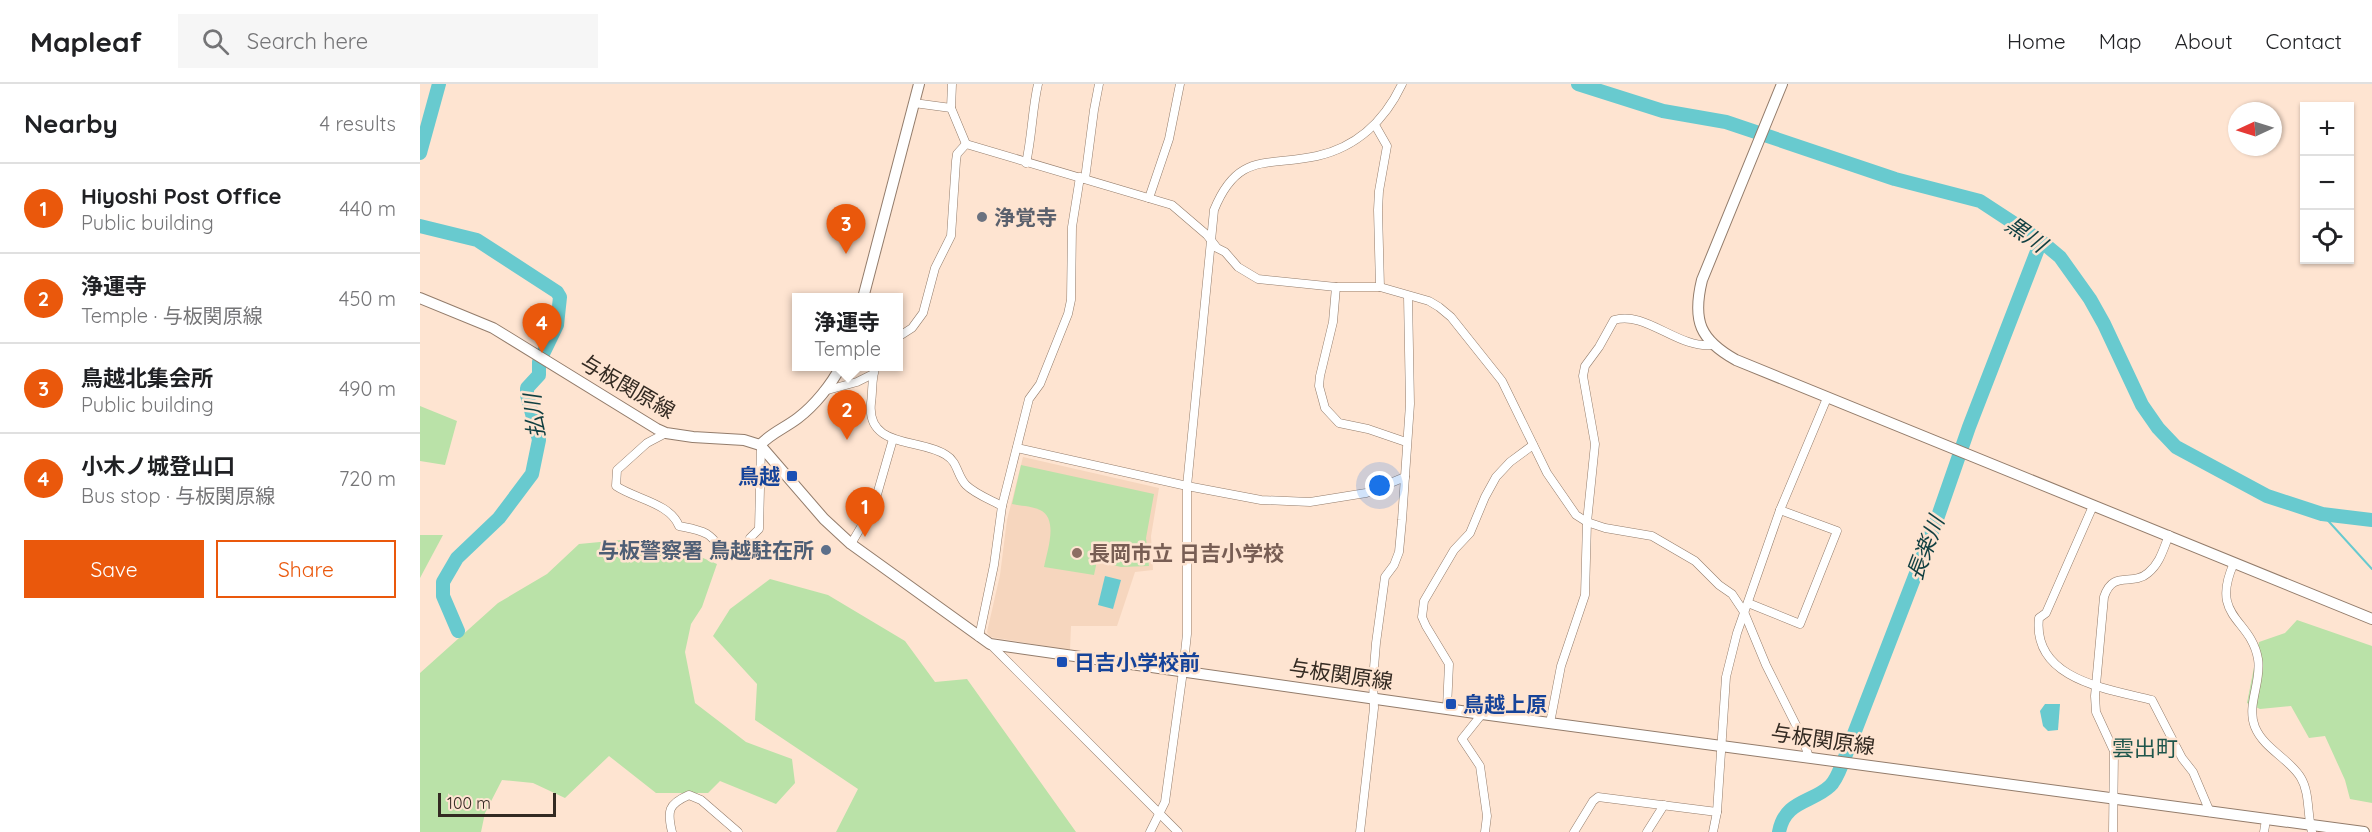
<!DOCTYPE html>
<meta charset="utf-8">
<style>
body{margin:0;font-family:Quicksand,"Noto Sans JP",sans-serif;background:#f6f6f6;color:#202124}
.controls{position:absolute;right:18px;top:18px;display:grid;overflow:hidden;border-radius:0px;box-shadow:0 2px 4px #0004}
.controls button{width:54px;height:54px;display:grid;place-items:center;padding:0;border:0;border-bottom:2px solid #e0e0e0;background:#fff;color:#202124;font:30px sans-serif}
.compass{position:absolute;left:1808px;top:18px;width:54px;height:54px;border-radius:50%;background:#fff;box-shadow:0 2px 4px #0004;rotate:266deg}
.scale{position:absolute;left:18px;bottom:15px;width:118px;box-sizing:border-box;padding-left:6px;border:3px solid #332a22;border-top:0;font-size:16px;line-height:21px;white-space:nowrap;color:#332a22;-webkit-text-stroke:4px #fee4d1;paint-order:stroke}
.you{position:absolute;left:960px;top:402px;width:21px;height:21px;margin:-15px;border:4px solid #fff;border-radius:50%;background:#1a73e8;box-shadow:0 0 0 9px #1a73e833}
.badge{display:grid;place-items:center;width:39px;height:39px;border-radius:50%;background:#ea580c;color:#fff;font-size:20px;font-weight:700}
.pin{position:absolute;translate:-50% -50px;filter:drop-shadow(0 2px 3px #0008)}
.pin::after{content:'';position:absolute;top:32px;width:21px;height:18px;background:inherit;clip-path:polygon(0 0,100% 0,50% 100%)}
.popup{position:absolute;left:372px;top:209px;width:111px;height:78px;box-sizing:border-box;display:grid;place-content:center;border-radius:0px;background:#fff;filter:drop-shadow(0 2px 4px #0005);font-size:20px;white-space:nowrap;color:#757577}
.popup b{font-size:22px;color:#202124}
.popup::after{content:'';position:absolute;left:50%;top:100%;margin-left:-12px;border:12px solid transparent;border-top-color:#fff}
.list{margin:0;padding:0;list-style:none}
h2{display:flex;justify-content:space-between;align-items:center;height:78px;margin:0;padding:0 24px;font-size:26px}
h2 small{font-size:20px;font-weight:400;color:#757577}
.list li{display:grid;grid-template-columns:39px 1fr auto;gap:18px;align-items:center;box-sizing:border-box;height:90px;padding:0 24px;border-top:2px solid #e0e0e0}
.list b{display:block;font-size:22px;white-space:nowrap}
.list p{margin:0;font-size:20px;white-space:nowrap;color:#757577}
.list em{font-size:20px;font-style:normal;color:#757577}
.actions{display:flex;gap:12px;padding:18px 24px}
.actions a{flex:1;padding:14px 0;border:2px solid #ea580c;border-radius:0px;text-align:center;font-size:21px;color:#ea580c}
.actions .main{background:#ea580c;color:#fff}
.icon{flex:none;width:33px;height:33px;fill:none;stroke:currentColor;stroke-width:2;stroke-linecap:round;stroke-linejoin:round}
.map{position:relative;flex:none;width:1952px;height:748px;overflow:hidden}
header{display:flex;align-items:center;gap:36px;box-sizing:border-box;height:84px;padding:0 30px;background:#fff;border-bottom:2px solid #e0e0e0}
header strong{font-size:28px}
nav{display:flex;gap:33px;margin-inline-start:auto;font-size:21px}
.search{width:420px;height:54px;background:#f6f6f6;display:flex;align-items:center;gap:15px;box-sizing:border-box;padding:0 21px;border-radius:0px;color:#757577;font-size:22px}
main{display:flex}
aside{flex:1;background:#fff}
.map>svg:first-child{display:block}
.built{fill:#f6d6be}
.green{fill:#bae2a8}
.water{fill:#68cacf}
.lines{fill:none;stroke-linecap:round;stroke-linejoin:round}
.stream{stroke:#68cacf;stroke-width:2}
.river{stroke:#68cacf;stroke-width:14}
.street-casing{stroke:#937c6b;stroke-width:9}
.secondary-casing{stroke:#937c6b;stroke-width:12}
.street{stroke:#fff;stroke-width:8}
.secondary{stroke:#fff;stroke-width:10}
.worship-dot{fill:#6b7280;stroke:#fee4d1;stroke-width:2}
.transit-dot{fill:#1a4fb4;stroke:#fee4d1;stroke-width:2}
.service-dot{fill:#5c6f8a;stroke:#fee4d1;stroke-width:2}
.education-dot{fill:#8d6e63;stroke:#fee4d1;stroke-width:2}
.labels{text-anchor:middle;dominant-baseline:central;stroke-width:5;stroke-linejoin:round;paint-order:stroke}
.worship-label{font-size:21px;font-weight:bold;fill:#5b616d;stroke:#fee4d1;text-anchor:start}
.street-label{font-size:21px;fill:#332a22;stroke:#fee4d1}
.transit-label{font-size:21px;font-weight:bold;fill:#164399;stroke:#fee4d1;text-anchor:start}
.service-label{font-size:21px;font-weight:bold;fill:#4e5e75;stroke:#fee4d1;text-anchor:end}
.education-label{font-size:21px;font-weight:bold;fill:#785e54;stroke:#fee4d1;text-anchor:start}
.water-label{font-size:22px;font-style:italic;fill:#103f41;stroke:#fee4d1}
.neighbourhood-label{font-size:22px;fill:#1f564c;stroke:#fee4d1}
</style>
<header>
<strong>Mapleaf</strong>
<div class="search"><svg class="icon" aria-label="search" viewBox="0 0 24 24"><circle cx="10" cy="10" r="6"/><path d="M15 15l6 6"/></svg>Search here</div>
<nav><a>Home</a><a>Map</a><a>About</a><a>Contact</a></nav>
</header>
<main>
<aside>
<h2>Nearby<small>4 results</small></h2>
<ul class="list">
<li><span class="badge">1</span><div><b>Hiyoshi Post Office</b><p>Public building</p></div><em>440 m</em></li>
<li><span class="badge">2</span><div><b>浄運寺</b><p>Temple · 与板関原線</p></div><em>450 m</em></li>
<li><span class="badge">3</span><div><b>鳥越北集会所</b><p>Public building</p></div><em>490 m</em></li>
<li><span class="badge">4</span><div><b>小木ノ城登山口</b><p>Bus stop · 与板関原線</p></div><em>720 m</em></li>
</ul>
<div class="actions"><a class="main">Save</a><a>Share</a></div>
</aside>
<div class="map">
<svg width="1952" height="748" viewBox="0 0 1952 748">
<rect width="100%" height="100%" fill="#fee4d1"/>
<path class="built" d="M603,373L739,404L731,452L733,486L715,488L697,542H651L650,566L570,553L567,548L580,491L587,436Z"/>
<g class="green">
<path d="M0,322L37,337L25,381L0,377Z"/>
<path d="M601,381L734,410L726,454L729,482L701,483L677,477L674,491L624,483C627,467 639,435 620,426C612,422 600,422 592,420Z"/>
<path d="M0,451H23L0,494Z"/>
<path d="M201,456L248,459L297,480L282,523L271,540L265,568L275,619L326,658L372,675L375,699L356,720L300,697L288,709H236L189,672L145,714L113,699L82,696L65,729L61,748H0V589L78,519L127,490L159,460Z"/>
<path d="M350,495L408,511L485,557L515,598L547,595L656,748H416L438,705L335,636L337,600L293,552L310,525Z"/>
<path d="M1877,536L1952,562V719L1930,715L1925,696L1905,652L1889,654L1871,622L1840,625L1827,619L1839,558L1865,549Z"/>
</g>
<g class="water">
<path d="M685,492L701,496L693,525L678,521Z"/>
<path d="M1625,620H1640L1638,646L1628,647L1623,642L1620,627Z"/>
</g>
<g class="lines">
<path class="stream" d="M1902,430L1952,485"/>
<g class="river">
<path d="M1158,0L1243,27L1306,38L1475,95L1560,117L1621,157L1640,173L1670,215L1684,240L1722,321L1738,344L1756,363L1847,412L1902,430L1952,436"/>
<path d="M0,69L19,0"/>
<path d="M0,142L57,156L137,208L140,213L137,241L119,278V291L107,304V311L119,356L112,390L79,434L37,474L23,498V512L38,547"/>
<path d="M1359,748C1365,716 1392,719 1410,702C1417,696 1421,682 1425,673L1517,435L1549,343L1621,157"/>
</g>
<g class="street-casing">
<g id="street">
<path d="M532,0L531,24L546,60L752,121L787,151L797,164L805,168L818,183L838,195L916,203H960L1009,217L1019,223L1031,233L1082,297L1127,389L1156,431L1167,438L1185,444L1232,452L1275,477L1299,501L1312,510L1324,528L1346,581L1382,653L1389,673"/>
<path d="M494,19L531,24"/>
<path d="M955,41L967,62L959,107L958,126L960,203"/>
<path d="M606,79C612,53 612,26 618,0"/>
<path d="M665,95L674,26L679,0"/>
<path d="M729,114L749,55L760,0"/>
<path d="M916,203L913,238L900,292L899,302L905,324L919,339L948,345L986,358"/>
<path d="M478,253L492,244L503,229L515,184L531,152L536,77L537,70L546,60"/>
<path d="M456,282C451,294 453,306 451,319C446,365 501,354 526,371C538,378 537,392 546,401C555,410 571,416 582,422"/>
<path d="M404,307L437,298L453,290"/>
<path d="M246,349L227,359L197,386L196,402C215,415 250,419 259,442C269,444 278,445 287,450C301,459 303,476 322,469L330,454L339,445L341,363"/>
<path d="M597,364L767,402L841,416L890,418L946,409L985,393"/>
<path d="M1673,422L1626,529L1619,534C1612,596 1689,605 1732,616L1762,674L1773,688L1790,728"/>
<path d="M431,460L454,421L473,355"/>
<path d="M1814,479C1789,534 1831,534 1838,575C1842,598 1826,621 1835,643C1844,665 1870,675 1881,694C1890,709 1887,731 1892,748"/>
<path d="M1328,519L1380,540L1417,447L1360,426"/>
<path d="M559,553L574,481L582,422L609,315L620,300L648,230L651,216L652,143L660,93"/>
<path d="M570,560L758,748"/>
<path d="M1027,624L1029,580L1006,542L1002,533L1004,517L1034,466L1050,449L1065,413L1076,393L1090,378L1113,361"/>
<path d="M1062,630L1042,655L1060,682L1067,732L1065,748"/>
<path d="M1130,639L1141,582L1165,511L1167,438L1175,360L1163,292L1165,282L1179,263L1194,236C1225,226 1258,265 1292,261"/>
<path d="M252,748C247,727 248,720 269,711L281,716L318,748"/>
<path d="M730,748L745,718L763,587L767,550V402L794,126C818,67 847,83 897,72C937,63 965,36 982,0"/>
<path d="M940,748L954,624L953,596L956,559L965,493L974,481L979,468L982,436L990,320L988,212"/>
<path d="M1154,748L1173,717L1178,713L1297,728"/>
<path d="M1227,748L1244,721"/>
<path d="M1293,748L1297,728L1306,593L1317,549L1360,426L1407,314"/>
<path d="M1693,748L1694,667L1676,628L1675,612L1684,513C1693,485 1712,503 1728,489C1740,479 1743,466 1749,451"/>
<path d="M1844,748L1846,736"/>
</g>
</g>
<g class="secondary-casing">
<g id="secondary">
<path d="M1362,0L1282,196C1272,237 1280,256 1316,276L1952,535"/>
<path d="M0,214L73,244L237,345L246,349L273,353L324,356L340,361L404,435L431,460L570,560L1062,630L1944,748"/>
<path d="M443,214L499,0"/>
<path d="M340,361C351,349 365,344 378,334C395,321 411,301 421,282"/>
</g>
</g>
<use href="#street" class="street"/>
<use href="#secondary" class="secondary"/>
</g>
<circle class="worship-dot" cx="562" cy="133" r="6"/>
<g class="transit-dot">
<rect x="366" y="386" width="12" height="12" rx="3"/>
<rect x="636" y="572" width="12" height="12" rx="3"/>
<rect x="1025" y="614" width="12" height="12" rx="3"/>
</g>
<circle class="service-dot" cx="406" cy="466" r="6"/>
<circle class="education-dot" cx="657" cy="469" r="6"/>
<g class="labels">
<g class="worship-label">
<text x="574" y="133">浄覚寺</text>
</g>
<g class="street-label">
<text transform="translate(208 302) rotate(30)">与板関原線</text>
<text transform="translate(921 590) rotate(8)">与板関原線</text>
<text transform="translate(1403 655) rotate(8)">与板関原線</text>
</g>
<g class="transit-label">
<text x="360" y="392" text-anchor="end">鳥越</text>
<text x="654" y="578">日吉小学校前</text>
<text x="1043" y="620">鳥越上原</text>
</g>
<g class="service-label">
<text x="394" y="466">与板警察署 鳥越駐在所</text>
</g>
<g class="education-label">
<text x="669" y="469">長岡市立 日吉小学校</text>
</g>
<g class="water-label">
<text transform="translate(1606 150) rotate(35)">黒川</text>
<text transform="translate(114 332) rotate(-96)">払川</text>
<text transform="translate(1505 464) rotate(-69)">長楽川</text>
</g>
<g class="neighbourhood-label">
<text x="1725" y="664">雲出町</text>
</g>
</g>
</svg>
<div class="controls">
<button>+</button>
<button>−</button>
<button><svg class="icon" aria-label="locate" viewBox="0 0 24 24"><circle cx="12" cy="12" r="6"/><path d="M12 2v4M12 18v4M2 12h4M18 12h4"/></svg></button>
</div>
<svg class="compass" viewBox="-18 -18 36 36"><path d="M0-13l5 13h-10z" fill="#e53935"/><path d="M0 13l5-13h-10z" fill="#757577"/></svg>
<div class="scale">100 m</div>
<div class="you"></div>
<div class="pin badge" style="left:445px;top:453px">1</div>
<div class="pin badge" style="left:427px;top:356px">2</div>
<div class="popup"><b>浄運寺</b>Temple</div>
<div class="pin badge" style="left:426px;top:170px">3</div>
<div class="pin badge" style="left:122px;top:269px">4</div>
</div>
</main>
